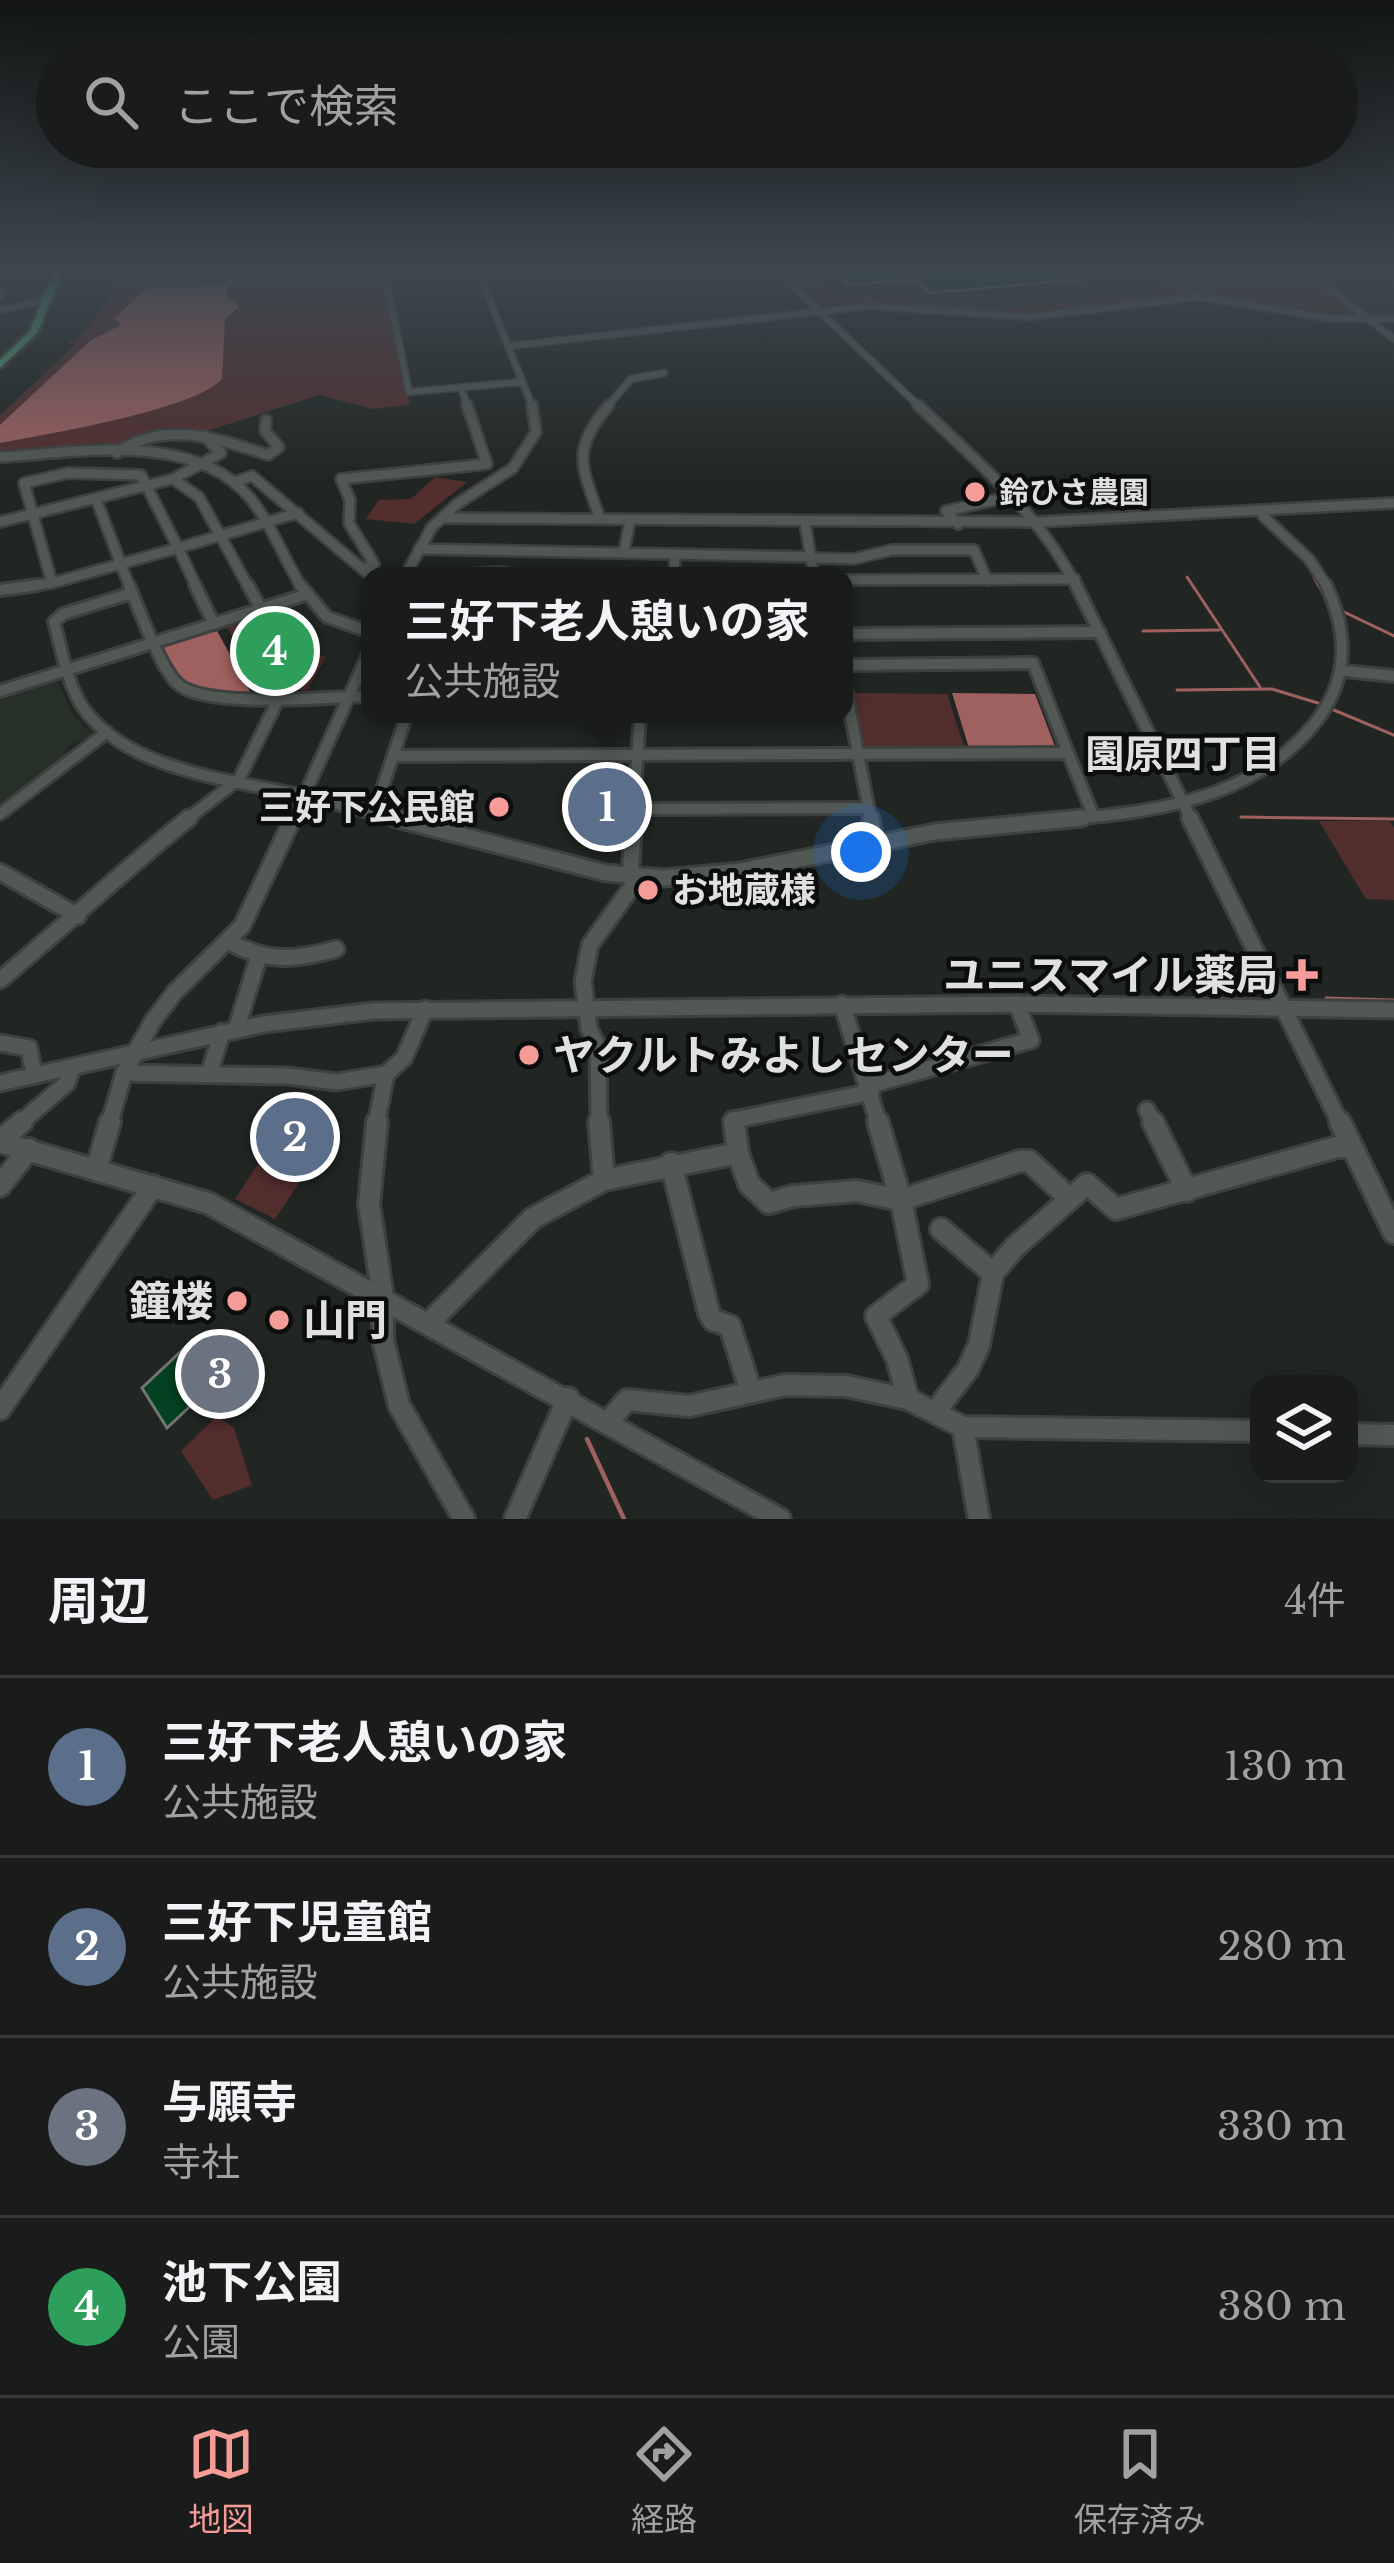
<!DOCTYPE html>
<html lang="ja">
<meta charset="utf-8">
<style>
body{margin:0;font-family:"Libre Baskerville","Noto Sans JP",serif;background:#262927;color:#f1f3f6}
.controls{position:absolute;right:36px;bottom:36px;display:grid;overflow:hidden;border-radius:24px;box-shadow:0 12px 48px #0002}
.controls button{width:108px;height:108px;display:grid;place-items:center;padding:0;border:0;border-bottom:3px solid #373a39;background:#191c1a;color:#f1f3f6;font:60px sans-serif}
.you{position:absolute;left:861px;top:852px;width:42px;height:42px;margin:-30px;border:9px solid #fff;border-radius:50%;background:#1a73e8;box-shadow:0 0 0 18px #1a73e833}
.badge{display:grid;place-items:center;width:78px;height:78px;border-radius:50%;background:#f59b98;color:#fff;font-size:39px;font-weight:700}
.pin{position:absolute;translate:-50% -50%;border:6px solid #fff;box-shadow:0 3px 12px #0006}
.popup{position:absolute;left:361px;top:567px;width:492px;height:156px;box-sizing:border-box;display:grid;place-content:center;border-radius:24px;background:#191c1a;filter:drop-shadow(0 3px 9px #0005);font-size:39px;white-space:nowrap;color:#9fa1a2}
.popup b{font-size:45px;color:#f1f3f6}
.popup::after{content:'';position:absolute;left:50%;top:100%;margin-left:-24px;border:24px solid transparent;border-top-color:#191c1a}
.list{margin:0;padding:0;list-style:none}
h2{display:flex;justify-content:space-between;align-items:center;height:156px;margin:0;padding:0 48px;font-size:51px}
h2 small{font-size:39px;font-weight:400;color:#9fa1a2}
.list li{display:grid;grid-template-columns:78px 1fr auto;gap:36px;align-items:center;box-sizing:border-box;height:180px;padding:0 48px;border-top:3px solid #373a39}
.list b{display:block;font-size:45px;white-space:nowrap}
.list p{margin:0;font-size:39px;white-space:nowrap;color:#9fa1a2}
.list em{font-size:39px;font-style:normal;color:#9fa1a2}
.icon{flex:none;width:66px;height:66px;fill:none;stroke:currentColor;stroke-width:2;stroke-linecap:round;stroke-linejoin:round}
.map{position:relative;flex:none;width:1394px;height:1519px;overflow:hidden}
.search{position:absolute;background:#191c1a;box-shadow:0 12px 48px #0002;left:36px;right:36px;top:36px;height:132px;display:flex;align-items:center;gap:30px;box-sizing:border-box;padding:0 42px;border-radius:66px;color:#9fa1a2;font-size:45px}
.sheet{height:876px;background:#191c1a}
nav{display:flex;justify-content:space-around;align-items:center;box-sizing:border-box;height:168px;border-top:3px solid #373a39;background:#191c1a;font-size:33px;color:#9fa1a2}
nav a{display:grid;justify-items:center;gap:6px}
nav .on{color:#f59b98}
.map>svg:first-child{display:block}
.built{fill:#263029}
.green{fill:#522e2d}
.water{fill:#9f615f}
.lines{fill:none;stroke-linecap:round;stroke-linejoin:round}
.stream-far1{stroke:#9f615f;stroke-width:3}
.stream{stroke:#9f615f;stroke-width:4.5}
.building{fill:#034120;stroke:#717672;stroke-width:3}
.minor-far4-casing{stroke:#3e413f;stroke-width:9}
.minor-far3-casing{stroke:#3e413f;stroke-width:14}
.minor-far2-casing{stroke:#3e413f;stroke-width:16}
.minor-far1-casing{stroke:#3e413f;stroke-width:21}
.minor-casing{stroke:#3e413f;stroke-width:26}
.major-casing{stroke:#3e413f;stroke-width:6}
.minor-far4{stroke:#525854;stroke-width:6}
.minor-far3{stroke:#525854;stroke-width:9}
.minor-far2{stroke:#525854;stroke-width:10}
.minor-far1{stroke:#525854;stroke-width:15}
.minor{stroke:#525854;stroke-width:20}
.major{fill:#4e9b6c;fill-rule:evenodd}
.poi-dot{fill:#f59b98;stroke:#0c0e0d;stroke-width:4.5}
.labels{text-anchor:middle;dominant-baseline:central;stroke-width:9;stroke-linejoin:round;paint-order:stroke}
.far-poi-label{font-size:30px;font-weight:bold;fill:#dee1df;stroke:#0c0e0d;text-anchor:start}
.poi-label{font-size:36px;font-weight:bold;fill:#dee1df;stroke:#0c0e0d;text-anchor:end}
.neighbourhood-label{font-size:39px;font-weight:bold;fill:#dee1df;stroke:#0c0e0d}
.near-poi-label{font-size:42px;font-weight:bold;fill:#dee1df;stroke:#0c0e0d;text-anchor:end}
</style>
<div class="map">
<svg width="1394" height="1519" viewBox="0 0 1394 1519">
<rect width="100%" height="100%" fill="#212622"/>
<g class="built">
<path d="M794,269H1300L1304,273L1177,283L1128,296L1002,309L838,294Z"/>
<path d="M1308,269H1394V317L1368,315Z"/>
<path d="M49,681L59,683L72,713L94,736L68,746L65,761L0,810V698Z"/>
</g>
<g class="green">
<path d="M96,269H382L410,405L373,409L319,395L207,431L132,440L118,449L0,452V415L75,345L68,343L80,336L113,293L109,276L93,272Z"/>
<path d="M782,269H794L838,294L1002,309L1128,296L1177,283L1304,273L1358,314L1277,309L1201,293L1026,315L855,303L817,305Z"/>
<path d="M435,477L467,482L414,524L366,519L379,500L411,499Z"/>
<path d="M265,612L294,646L326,657L307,690H263L226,625Z"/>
<path d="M854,693L947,694L965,749L864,750Z"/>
<path d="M1319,821H1389L1394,827V900L1366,899Z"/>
<path d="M258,1164L301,1180L275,1219L235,1199Z"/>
<path d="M217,1416L234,1428L252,1485L213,1500L181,1451Z"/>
</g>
<g class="water">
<path d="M231,280L226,295L239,307L225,319L222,379C194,410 47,434 0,443V425L91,340L121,325L115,318L145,289L220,286Z"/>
<path d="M216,629L251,693C202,694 181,694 162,646Z"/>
<path d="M952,693L1035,694L1056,749L969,748Z"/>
</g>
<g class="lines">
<g class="stream-far1">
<path d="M1187,577L1260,687"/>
<path d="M1314,577L1328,603"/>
<path d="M1342,611L1394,636"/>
<path d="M1143,631L1219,630"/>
<path d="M1177,690L1272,689L1321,704"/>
<path d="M1329,708L1394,735"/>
<path d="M1241,817L1394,819"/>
<path d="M1326,998L1394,1000"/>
</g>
<path class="stream" d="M587,1439L624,1519"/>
</g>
<g class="building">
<path d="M833,269H1117V276L930,293L914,279L849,285Z"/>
<path d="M193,1340L220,1378L167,1428L142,1388Z"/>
</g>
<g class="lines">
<g class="minor-far4-casing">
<g id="minor-far4">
<path d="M384,269L409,392L522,382"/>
<path d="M477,269L533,408"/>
<path d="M775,269L921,408"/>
<path d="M1304,269L1394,339"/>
<path d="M0,277L59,269"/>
<path d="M0,292V298"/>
<path d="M0,310L48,300"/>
<path d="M509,346L870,306L1029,317L1199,297L1328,318L1394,319"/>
<path d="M462,390L468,408"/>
<path d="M606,408L631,379L664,373"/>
</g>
</g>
<g class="minor-far3-casing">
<g id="minor-far3">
<path d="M918,405C976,461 1041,514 1077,588"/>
<path d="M117,453C163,419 219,439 268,455L279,447L265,431L266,420"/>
<path d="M0,457C77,453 194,430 250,498C272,525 284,559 302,588"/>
<path d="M68,473L141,475L178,548L52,583L24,483Z"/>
<path d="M173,479L199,497L249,588"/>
<path d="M235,482L252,476L366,572L386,576"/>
<path d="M96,499L130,588"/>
<path d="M1263,516L1309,559L1328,588"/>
<path d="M443,518L1037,522L1394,503"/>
<path d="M600,519C582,466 570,451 609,405"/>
<path d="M0,522L173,479L221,453L204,436"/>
<path d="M805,523L814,576"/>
<path d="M958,524L946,511L1013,496"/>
<path d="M178,548L197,588"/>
<path d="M178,548L298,513"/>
<path d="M419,549L812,557"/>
<path d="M624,552L630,520"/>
<path d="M812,558L853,559L892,550H974L987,580"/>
<path d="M363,570L374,564L349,523L350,500L341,479L487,464L467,405"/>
<path d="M405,576L432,527L457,504L513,468L536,432L532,405"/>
<path d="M446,576L498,572L532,576"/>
<path d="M674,576L675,554"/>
<path d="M844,580L1075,579"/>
<path d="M16,588L52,583"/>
</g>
</g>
<g class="minor-far2-casing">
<g id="minor-far2">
<path d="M129,585C138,607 161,670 178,684C205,709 331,697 370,696"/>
<path d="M195,585L214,624"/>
<path d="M248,585L261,609"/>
<path d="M300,585L327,617L370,632"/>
<path d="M1076,585L1192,821"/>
<path d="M0,590L38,585"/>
<path d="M132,593L63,614L54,622C62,650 67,685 84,709C130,772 234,780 304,796L292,821"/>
<path d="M844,634L1100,632"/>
<path d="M370,650L304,796L406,821"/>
<path d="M844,665L1033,663L1068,753"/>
<path d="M1345,671L1394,676"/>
<path d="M844,680L871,821"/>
<path d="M0,691L308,594"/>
<path d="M394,756L1068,753L1093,815"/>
<path d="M637,809L866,808"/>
<path d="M374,813L407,714"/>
<path d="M0,814L107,732"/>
<path d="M185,821L239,779L280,696"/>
<path d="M633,821L640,714"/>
<path d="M1047,821C1144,813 1250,804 1315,723C1349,680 1349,634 1326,585"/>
</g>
</g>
<g class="minor-far1-casing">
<g id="minor-far1">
<path d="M394,818L606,873L664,878L740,871L935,832L1082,818"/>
<path d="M871,818L875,841"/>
<path d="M1190,818L1341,1125"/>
<path d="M0,872L78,916"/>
<path d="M630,877L634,818"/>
<path d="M230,942C268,963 296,960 336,949"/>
<path d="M0,980C64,927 123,870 189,818"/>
<path d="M842,1004L879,1125"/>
<path d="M236,1030L258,959"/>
<path d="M0,1043L29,1048L34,1075"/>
<path d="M124,1073L287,1076L337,1082L386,1074L376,1125"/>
<path d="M209,1074L222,1032"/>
<path d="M386,1074L404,1058L425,1009"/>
<path d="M0,1083L264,1024L373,1011L1017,1004L1394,1010"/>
<path d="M867,1086L1031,1040L1017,1004"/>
<path d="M1147,1110L1155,1125"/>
<path d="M18,1125L67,1083L72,1068"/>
<path d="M109,1125L124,1073L153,1021L175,992L242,926L293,818"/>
<path d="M599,1125L598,1047L589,1029L583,981L590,945L639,877"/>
<path d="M735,1125L734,1120L871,1092"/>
</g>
</g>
<g class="minor-casing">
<g id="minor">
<path d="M377,1122L369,1204L383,1298V1340L399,1405L464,1519"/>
<path d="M599,1122L604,1180"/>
<path d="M878,1122L901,1200L918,1284L876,1316L897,1359L908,1399"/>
<path d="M1153,1122L1187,1191"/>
<path d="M1340,1122L1394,1233"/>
<path d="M0,1141L22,1122"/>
<path d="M0,1142L208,1203L780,1519"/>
<path d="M738,1153L749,1184L769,1203L793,1196L857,1191L901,1200L1020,1161H1029L1070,1199"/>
<path d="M671,1163L709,1313L713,1320L730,1326L750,1389"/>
<path d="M97,1167L110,1122"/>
<path d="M0,1186L29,1149"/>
<path d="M941,1229L993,1273"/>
<path d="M429,1323L533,1218L604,1180L738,1153L734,1122"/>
<path d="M0,1409L153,1186"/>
<path d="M935,1412L968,1369L979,1345L993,1273L1015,1247L1087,1184L1116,1209L1337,1147H1352"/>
<path d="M609,1421L627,1400L689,1406L785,1385L846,1386L908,1399L963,1427L1259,1431"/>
<path d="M963,1427L979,1519"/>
<path d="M1349,1434L1394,1435"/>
<path d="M515,1519L568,1398"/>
</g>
</g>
<g class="major-casing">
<path id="major" d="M55,269H63L38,332L0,368V360L30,331Z"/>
</g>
<use href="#minor-far4" class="minor-far4"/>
<use href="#minor-far3" class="minor-far3"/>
<use href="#minor-far2" class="minor-far2"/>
<use href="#minor-far1" class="minor-far1"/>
<use href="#minor" class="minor"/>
<use href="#major" class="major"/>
</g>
<linearGradient id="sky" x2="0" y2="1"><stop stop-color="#121513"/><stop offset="0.56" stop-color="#3d474f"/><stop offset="1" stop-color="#3d474f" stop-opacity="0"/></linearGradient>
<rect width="1394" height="482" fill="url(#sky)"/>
<g class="poi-dot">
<circle cx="975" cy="492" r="12"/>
<circle cx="499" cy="807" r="12"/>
<circle cx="648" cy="890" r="12"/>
<path d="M1296 957h12v12h12v12h-12v12h-12v-12h-12v-12h12z"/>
<circle cx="529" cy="1055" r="12"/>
<circle cx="237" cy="1301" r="12"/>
<circle cx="279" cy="1320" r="12"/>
</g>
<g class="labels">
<g class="far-poi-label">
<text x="999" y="492">鈴ひさ農園</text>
</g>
<g class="poi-label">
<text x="475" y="807">三好下公民館</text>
<text x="672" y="890" text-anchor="start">お地蔵様</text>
</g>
<g class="neighbourhood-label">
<text x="1183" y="754">園原四丁目</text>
</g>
<g class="near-poi-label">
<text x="1278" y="975">ユニスマイル薬局</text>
<text x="553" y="1055" text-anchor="start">ヤクルトみよしセンター</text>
<text x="213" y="1301">鐘楼</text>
<text x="303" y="1320" text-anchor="start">山門</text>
</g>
</g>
</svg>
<div class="controls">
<button><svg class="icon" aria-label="layers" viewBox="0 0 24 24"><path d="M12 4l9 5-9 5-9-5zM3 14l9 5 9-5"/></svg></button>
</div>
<div class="you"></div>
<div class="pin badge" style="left:607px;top:807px;background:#5c6f8a">1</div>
<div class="popup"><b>三好下老人憩いの家</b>公共施設</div>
<div class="pin badge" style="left:295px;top:1137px;background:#5c6f8a">2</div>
<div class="pin badge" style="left:220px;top:1374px;background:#6b7280">3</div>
<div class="pin badge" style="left:275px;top:651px;background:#2e9e5b">4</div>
<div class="search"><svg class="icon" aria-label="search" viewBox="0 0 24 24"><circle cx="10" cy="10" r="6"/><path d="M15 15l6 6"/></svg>ここで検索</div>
</div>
<section class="sheet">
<h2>周辺<small>4件</small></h2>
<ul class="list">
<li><span class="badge" style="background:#5c6f8a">1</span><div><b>三好下老人憩いの家</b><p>公共施設</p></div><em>130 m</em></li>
<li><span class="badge" style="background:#5c6f8a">2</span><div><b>三好下児童館</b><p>公共施設</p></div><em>280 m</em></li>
<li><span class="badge" style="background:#6b7280">3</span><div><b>与願寺</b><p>寺社</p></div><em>330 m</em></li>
<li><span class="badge" style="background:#2e9e5b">4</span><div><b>池下公園</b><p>公園</p></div><em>380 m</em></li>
</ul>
</section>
<nav>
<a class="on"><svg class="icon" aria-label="map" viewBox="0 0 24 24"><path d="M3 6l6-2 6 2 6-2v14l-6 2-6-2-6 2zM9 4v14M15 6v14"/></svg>地図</a>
<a><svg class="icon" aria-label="directions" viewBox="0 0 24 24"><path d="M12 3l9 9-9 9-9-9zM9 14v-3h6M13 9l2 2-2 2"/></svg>経路</a>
<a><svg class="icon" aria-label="saved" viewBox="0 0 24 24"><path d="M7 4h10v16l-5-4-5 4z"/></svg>保存済み</a>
</nav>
